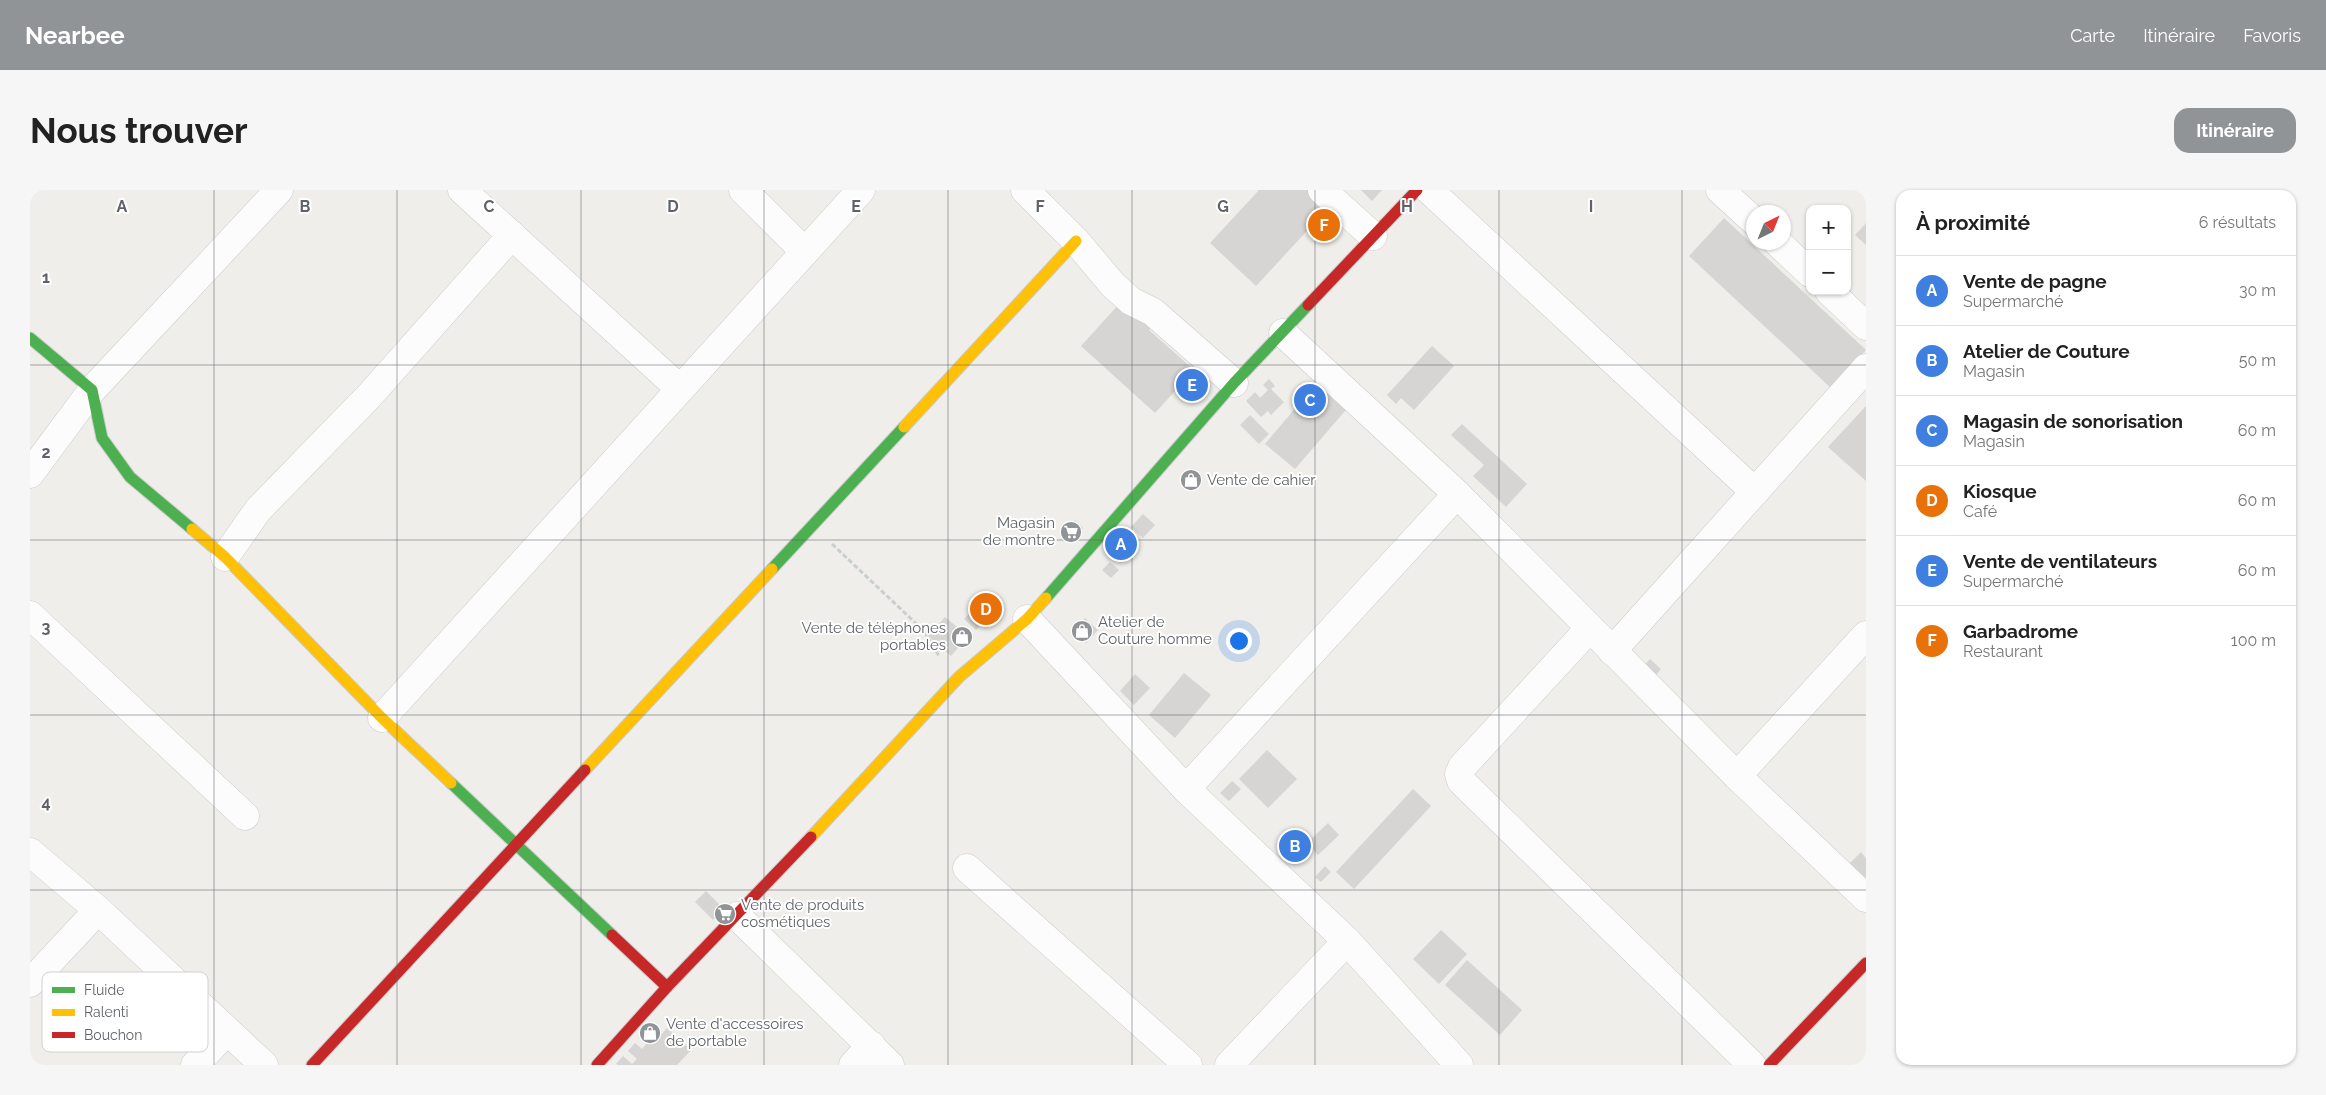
<!DOCTYPE html>
<html lang="fr">
<meta charset="utf-8">
<style>
body{margin:0;font-family:Raleway,sans-serif;background:#f6f6f6;color:#222}
.controls{position:absolute;right:15px;top:15px;display:grid;overflow:hidden;border-radius:10px;box-shadow:0 1px 4px #0004}
.controls button{width:45px;height:45px;display:grid;place-items:center;padding:0;border:0;border-bottom:1px solid #e0e0e0;background:#fff;color:#222;font:25px sans-serif}
.compass{position:absolute;left:1716px;top:15px;width:45px;height:45px;border-radius:50%;background:#fff;box-shadow:0 1px 4px #0004;rotate:43deg}
.you{position:absolute;left:1208px;top:450px;width:18px;height:18px;margin:-12px;border:4px solid #fff;border-radius:50%;background:#1a73e8;box-shadow:0 0 0 8px #1a73e833}
.badge{display:grid;place-items:center;width:32px;height:32px;border-radius:50%;background:#919496;color:#fff;font-size:16px;font-weight:700}
.pin{position:absolute;translate:-50% -50%;border:2px solid #fff;box-shadow:0 1px 5px #0006}
.list{margin:0;padding:0;list-style:none}
h2{display:flex;justify-content:space-between;align-items:center;height:65px;margin:0;padding:0 20px;font-size:21px}
h2 small{font-size:16px;font-weight:400;color:#767676}
.list li{display:grid;grid-template-columns:32px 1fr auto;gap:15px;align-items:center;box-sizing:border-box;height:70px;padding:0 20px;border-top:1px solid #e0e0e0}
.list b{display:block;font-size:19px;white-space:nowrap}
.list p{margin:0;font-size:16px;white-space:nowrap;color:#767676}
.list em{font-size:16px;font-style:normal;color:#767676}
.map{position:relative;flex:none;width:1836px;height:875px;overflow:hidden;border-radius:15px}
header{display:flex;align-items:center;gap:30px;box-sizing:border-box;height:70px;padding:0 25px;background:#919496;color:#fff}
header strong{font-size:24px}
nav{display:flex;gap:28px;margin-inline-start:auto;font-size:18px}
.intro{display:flex;align-items:center;justify-content:space-between;box-sizing:border-box;height:120px;padding:0 30px}
h1{margin:0;font-size:35px}
.button{padding:12px 22px;border-radius:15px;background:#919496;color:#fff;font-size:18px;font-weight:700}
main{display:flex;gap:30px;padding:0 30px}
aside{flex:1;background:#fff;border-radius:15px;box-shadow:0 1px 4px #0004}
.map>svg:first-child{display:block}
.building{fill:#d6d5d3}
.lines{fill:none;stroke-linecap:round;stroke-linejoin:round}
.street-casing{stroke:#cbcccc;stroke-width:29}
.fast-casing{stroke:#cacacb;stroke-width:13}
.slow-casing{stroke:#cacacb;stroke-width:13}
.jam-casing{stroke:#cacacb;stroke-width:13}
.path{stroke:#cacfcc;stroke-width:3;stroke-dasharray:5 2.5;stroke-linecap:butt}
.street{stroke:#fdfcfc;stroke-width:28}
.fast{stroke:#4caf50;stroke-width:11}
.slow{stroke:#ffc107;stroke-width:11}
.jam{stroke:#c62828;stroke-width:11}
.grid{fill:none;stroke:#5f6368;stroke-width:1;stroke-opacity:0.55}
.labels{text-anchor:middle;dominant-baseline:central;stroke-width:4;stroke-linejoin:round;paint-order:stroke}
.poi-label{font-size:15px;fill:#5f6368;stroke:#fff;text-anchor:start}
.key{fill:#fff;stroke:#cfd0d2;stroke-width:1}
.key-label{font-size:14px;fill:#5f6368}
.grid-label{font-size:16px;text-anchor:middle;font-weight:bold;fill:#5f6368;stroke:#fff;stroke-width:4;stroke-linejoin:round;paint-order:stroke}
</style>
<header>
<strong>Nearbee</strong>
<nav><a>Carte</a><a>Itinéraire</a><a>Favoris</a></nav>
</header>
<div class="intro"><h1>Nous trouver</h1><a class="button">Itinéraire</a></div>
<main>
<div class="map">
<svg width="1836" height="875" viewBox="0 0 1836 875">
<rect width="100%" height="100%" fill="#efeeea"/>
<g class="building">
<path d="M1229,0H1286L1301,15L1226,96L1180,53Z"/>
<path d="M1331,0H1352L1342,11Z"/>
<path d="M1694,28L1836,160L1802,199L1659,66Z"/>
<path d="M1836,33V55L1825,45Z"/>
<path d="M1090,113L1127,132L1119,140L1164,180L1125,223L1051,156Z"/>
<path d="M1402,156L1424,176L1384,220L1371,208L1366,214L1357,205Z"/>
<path d="M1291,188L1321,214L1265,279L1235,254Z"/>
<path d="M1239,189L1245,196L1241,199L1254,212L1241,225L1238,221L1231,227L1216,211L1225,202L1230,208L1238,200L1233,195Z"/>
<path d="M1836,216V291L1798,257Z"/>
<path d="M1220,225L1239,244L1229,254L1210,235Z"/>
<path d="M1432,234L1497,294L1476,317L1443,286L1454,275L1421,245Z"/>
<path d="M1162,278L1172,285L1160,300L1151,294Z"/>
<path d="M1113,324L1125,335L1113,348L1101,337Z"/>
<path d="M1045,330L1053,338L1039,353L1030,345Z"/>
<path d="M1094,342L1103,349L1092,363L1083,357Z"/>
<path d="M1080,372L1089,380L1081,388L1072,380Z"/>
<path d="M954,408L966,419L946,440L934,429Z"/>
<path d="M915,427L938,446L921,466L898,446Z"/>
<path d="M1055,428L1068,440L1056,453L1043,442Z"/>
<path d="M1620,469L1631,479L1619,494L1607,484Z"/>
<path d="M1154,483L1181,505L1145,548L1119,525Z"/>
<path d="M1105,484L1120,498L1104,515L1090,501Z"/>
<path d="M1237,560L1267,589L1238,618L1209,589Z"/>
<path d="M1202,591L1211,599L1199,611L1190,603Z"/>
<path d="M1383,599L1401,616L1324,699L1306,682Z"/>
<path d="M1298,633L1309,645L1288,665L1277,653Z"/>
<path d="M1261,644L1278,658L1268,670L1251,656Z"/>
<path d="M1831,662L1836,668V690L1819,674Z"/>
<path d="M1295,676L1301,682L1291,692L1285,687Z"/>
<path d="M676,701L694,719L683,730L665,712Z"/>
<path d="M1411,740L1437,764L1409,794L1383,769Z"/>
<path d="M1437,770L1492,820L1470,845L1415,795Z"/>
<path d="M620,836L630,846L637,838L661,860L647,875H588L586,874L593,866L602,874L607,869L598,861L605,853L612,859L617,853L611,847Z"/>
</g>
<g class="lines">
<g class="street-casing">
<g id="street">
<path d="M432,0L650,199"/>
<path d="M713,0L775,62"/>
<path d="M995,0L1046,51L1083,95L1101,111L1123,122L1204,193"/>
<path d="M1292,0L1343,46"/>
<path d="M1399,0L1725,302"/>
<path d="M1690,0L1724,31"/>
<path d="M1747,52L1780,83"/>
<path d="M1799,101L1836,136"/>
<path d="M1253,143L1427,304L1707,586L1836,708"/>
<path d="M0,284L62,200L249,0"/>
<path d="M195,367L228,320L340,205L482,45"/>
<path d="M0,425L215,626"/>
<path d="M997,429L1156,599L1317,751L1429,875"/>
<path d="M1559,439L1432,577L1429,584L1431,591L1722,875"/>
<path d="M1582,461L1836,178"/>
<path d="M352,528L831,0"/>
<path d="M1707,586L1836,445"/>
<path d="M1156,599L1427,304"/>
<path d="M0,662L68,720L234,875"/>
<path d="M937,678L1158,875"/>
<path d="M707,726L860,875"/>
<path d="M0,793L68,720"/>
<path d="M165,875L197,841"/>
<path d="M823,875L841,855"/>
<path d="M1199,875L1317,751"/>
</g>
</g>
<g class="fast-casing">
<g id="fast">
<path d="M0,148L62,200L72,248L100,287L162,339"/>
<path d="M742,379L874,237"/>
<path d="M1016,408L1204,193L1278,115"/>
<path d="M421,593L582,745"/>
</g>
</g>
<g class="slow-casing">
<g id="slow">
<path d="M874,237L1046,51"/>
<path d="M162,339L195,367L352,528L421,593"/>
<path d="M555,580L742,379"/>
<path d="M781,647L929,487L997,429L1016,408"/>
</g>
</g>
<g class="jam-casing">
<g id="jam">
<path d="M1278,115L1387,0"/>
<path d="M582,745L637,797"/>
<path d="M282,875L555,580"/>
<path d="M567,875L637,797L781,647"/>
<path d="M1739,875L1836,773"/>
</g>
</g>
<path class="path" d="M802,354L894,441L909,466"/>
<use href="#street" class="street"/>
<use href="#fast" class="fast"/>
<use href="#slow" class="slow"/>
<use href="#jam" class="jam"/>
</g>
<path class="grid" d="M184,0V875M367,0V875M551,0V875M734,0V875M918,0V875M1102,0V875M1285,0V875M1469,0V875M1652,0V875M0,175H1836M0,350H1836M0,525H1836M0,700H1836"/>
<defs>
<g id="shop-disc" transform="scale(1.125)"><circle r="9.5" fill="#919496" stroke="#fff"/><path d="M-5-2.5h2.3a2.7 3.5 0 0 1 5.4 0H5L5.5 6h-11ZM-1.5-2.5h3a1.5 2.3 0 0 0-3 0Z" fill="#fff"/></g>
<g id="supermarket-disc" transform="scale(1.125)"><circle r="9.5" fill="#919496" stroke="#fff"/><path d="M-6-5.5h2.5l.6 2H6L4.5 2H-2.5L-4.4-4H-6ZM-1.5 3.2a1.3 1.3 0 1 0 .1 0ZM3 3.2a1.3 1.3 0 1 0 .1 0Z" fill="#fff"/></g>
</defs>
<g fill-rule="evenodd">
<use href="#shop-disc" x="1161" y="290"/>
<use href="#supermarket-disc" x="1041" y="342"/>
<use href="#shop-disc" x="1052" y="441"/>
<use href="#shop-disc" x="932" y="447"/>
<use href="#supermarket-disc" x="695" y="724"/>
<use href="#shop-disc" x="620" y="843"/>
</g>
<g class="labels">
<g class="poi-label">
<text x="1177" y="290">Vente de cahier</text>
<text x="1025" y="333" text-anchor="end">Magasin<tspan x="1025" dy="17">de montre</tspan></text>
<text x="1068" y="432">Atelier de<tspan x="1068" dy="17">Couture homme</tspan></text>
<text x="916" y="438" text-anchor="end">Vente de téléphones<tspan x="916" dy="17">portables</tspan></text>
<text x="711" y="715">Vente de produits<tspan x="711" dy="17">cosmétiques</tspan></text>
<text x="636" y="834">Vente d'accessoires<tspan x="636" dy="17">de portable</tspan></text>
</g>
</g>
<rect x="12" y="782" width="166" height="80" rx="8" class="key"/>
<rect x="22" y="797" width="23" height="6" fill="#4caf50"/>
<rect x="22" y="819" width="23" height="7" fill="#ffc107"/>
<rect x="22" y="842" width="23" height="6" fill="#c62828"/>
<g class="key-label">
<text x="54" y="805">Fluide</text>
<text x="54" y="827">Ralenti</text>
<text x="54" y="850">Bouchon</text>
</g>
<g class="grid-label">
<text x="92" y="22">A</text>
<text x="275" y="22">B</text>
<text x="459" y="22">C</text>
<text x="643" y="22">D</text>
<text x="826" y="22">E</text>
<text x="1010" y="22">F</text>
<text x="1193" y="22">G</text>
<text x="1377" y="22">H</text>
<text x="1561" y="22">I</text>
<text x="16" y="93">1</text>
<text x="16" y="268">2</text>
<text x="16" y="443">3</text>
<text x="16" y="618">4</text>
</g>
</svg>
<div class="controls">
<button>+</button>
<button>−</button>
</div>
<svg class="compass" viewBox="-18 -18 36 36"><path d="M0-13l5 13h-10z" fill="#e53935"/><path d="M0 13l5-13h-10z" fill="#767676"/></svg>
<div class="you"></div>
<div class="pin badge" style="left:1091px;top:354px;background:#3f7fe0">A</div>
<div class="pin badge" style="left:1265px;top:656px;background:#3f7fe0">B</div>
<div class="pin badge" style="left:1280px;top:210px;background:#3f7fe0">C</div>
<div class="pin badge" style="left:956px;top:419px;background:#e8710a">D</div>
<div class="pin badge" style="left:1162px;top:195px;background:#3f7fe0">E</div>
<div class="pin badge" style="left:1294px;top:35px;background:#e8710a">F</div>
</div>
<aside>
<h2>À proximité<small>6 résultats</small></h2>
<ul class="list">
<li><span class="badge" style="background:#3f7fe0">A</span><div><b>Vente de pagne</b><p>Supermarché</p></div><em>30 m</em></li>
<li><span class="badge" style="background:#3f7fe0">B</span><div><b>Atelier de Couture</b><p>Magasin</p></div><em>50 m</em></li>
<li><span class="badge" style="background:#3f7fe0">C</span><div><b>Magasin de sonorisation</b><p>Magasin</p></div><em>60 m</em></li>
<li><span class="badge" style="background:#e8710a">D</span><div><b>Kiosque</b><p>Café</p></div><em>60 m</em></li>
<li><span class="badge" style="background:#3f7fe0">E</span><div><b>Vente de ventilateurs</b><p>Supermarché</p></div><em>60 m</em></li>
<li><span class="badge" style="background:#e8710a">F</span><div><b>Garbadrome</b><p>Restaurant</p></div><em>100 m</em></li>
</ul>
</aside>
</main>
